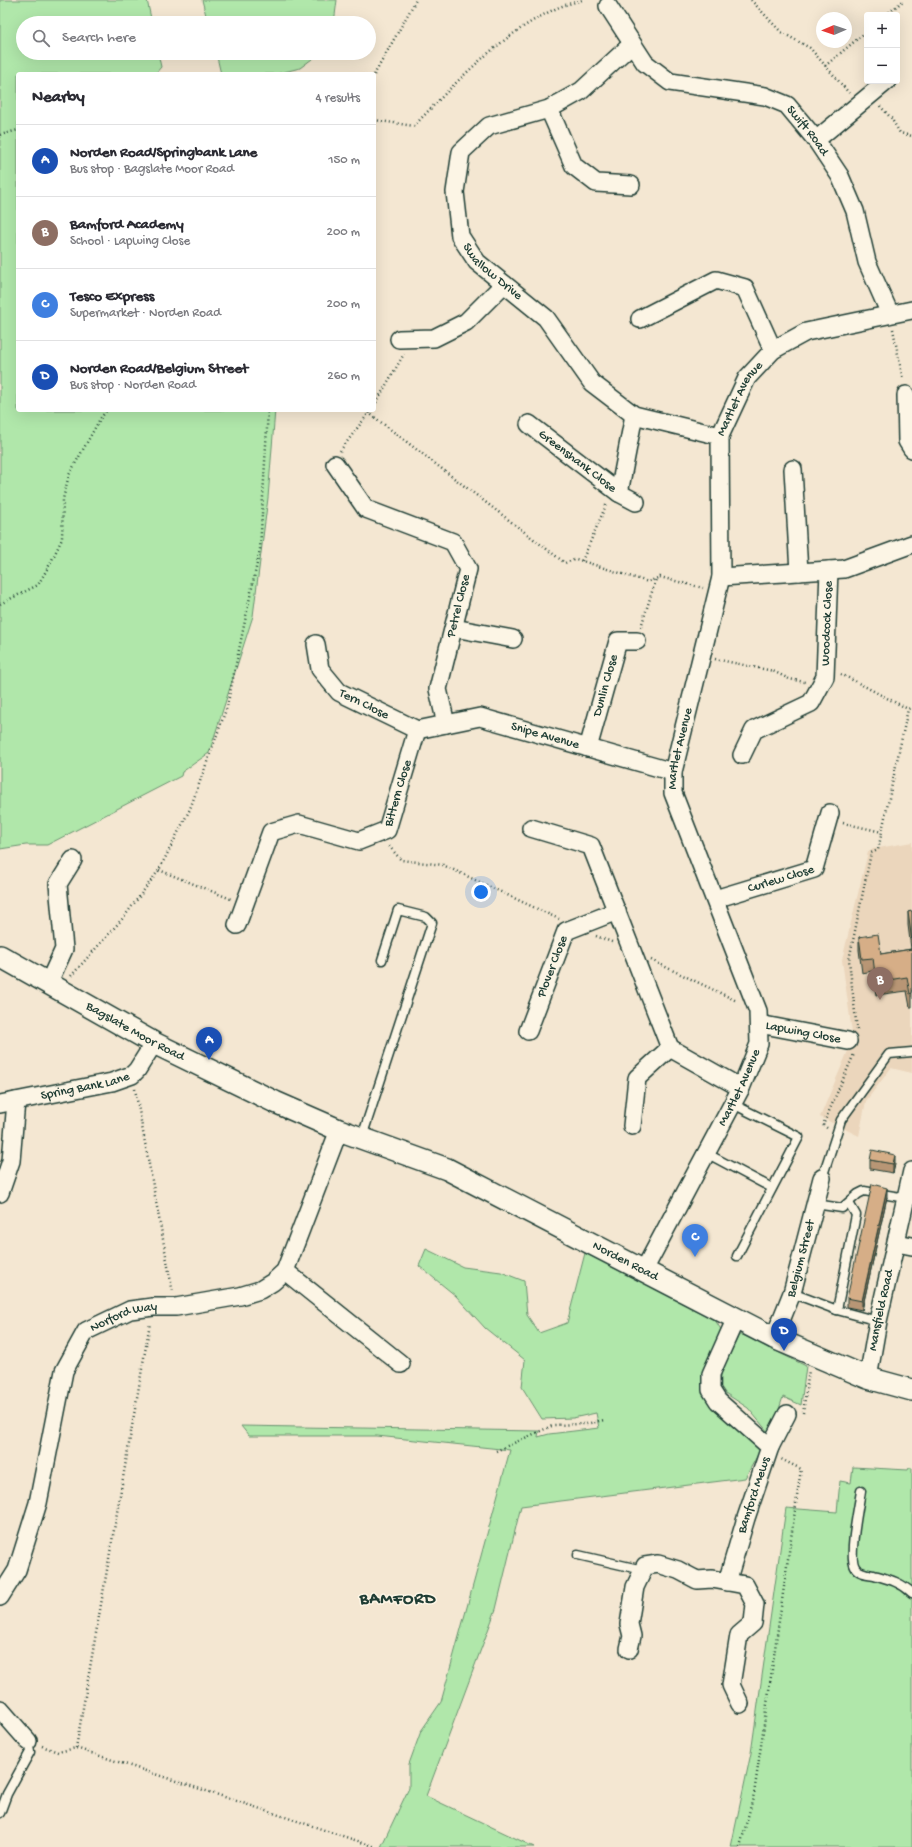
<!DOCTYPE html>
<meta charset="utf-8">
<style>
body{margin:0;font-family:"Gochi Hand",sans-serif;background:#f2f2f3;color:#2b2b33}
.controls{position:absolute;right:12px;top:12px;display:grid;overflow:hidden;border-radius:4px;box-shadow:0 4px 16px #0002}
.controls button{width:36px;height:36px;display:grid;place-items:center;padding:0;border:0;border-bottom:1px solid #e1e1e2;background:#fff;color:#2b2b33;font:20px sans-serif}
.compass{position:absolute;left:816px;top:12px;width:36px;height:36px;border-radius:50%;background:#fff;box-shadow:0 4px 16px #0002;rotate:268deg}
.you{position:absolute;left:481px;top:892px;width:14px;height:14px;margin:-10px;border:3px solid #fff;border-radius:50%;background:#1a73e8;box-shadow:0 0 0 6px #1a73e833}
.badge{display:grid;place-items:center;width:26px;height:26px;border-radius:50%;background:#ea580c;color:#fff;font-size:13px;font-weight:700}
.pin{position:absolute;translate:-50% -33px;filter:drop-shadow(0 1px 2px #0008)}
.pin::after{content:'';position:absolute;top:21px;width:14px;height:12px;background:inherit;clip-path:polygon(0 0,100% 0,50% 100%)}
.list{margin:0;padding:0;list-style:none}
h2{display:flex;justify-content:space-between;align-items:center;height:52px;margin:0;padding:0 16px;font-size:17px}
h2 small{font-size:13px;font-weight:400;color:#7c7c81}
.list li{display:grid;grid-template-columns:26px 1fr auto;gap:12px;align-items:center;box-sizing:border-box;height:72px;padding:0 16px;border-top:1px solid #e1e1e2}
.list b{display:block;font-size:15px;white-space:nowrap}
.list p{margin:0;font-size:13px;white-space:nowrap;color:#7c7c81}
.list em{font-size:13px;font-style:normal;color:#7c7c81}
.icon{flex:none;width:22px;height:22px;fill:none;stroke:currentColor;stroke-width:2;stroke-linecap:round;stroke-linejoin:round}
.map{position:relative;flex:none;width:912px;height:1847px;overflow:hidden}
.search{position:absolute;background:#fff;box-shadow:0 4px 16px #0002;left:16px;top:16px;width:360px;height:44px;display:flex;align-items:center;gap:10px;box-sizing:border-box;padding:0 14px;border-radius:22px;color:#7c7c81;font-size:15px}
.panel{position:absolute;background:#fff;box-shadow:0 4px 16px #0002;left:16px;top:72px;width:360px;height:340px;border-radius:4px}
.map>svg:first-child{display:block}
.built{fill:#ebd6bc}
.green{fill:#b0e7aa;stroke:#68926f}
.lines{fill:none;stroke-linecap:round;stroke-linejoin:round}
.service-casing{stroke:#1f3d34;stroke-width:11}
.minor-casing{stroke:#1f3d34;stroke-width:20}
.tertiary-casing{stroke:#1f3d34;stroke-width:24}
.path{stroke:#1f3d34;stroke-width:2.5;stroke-dasharray:1 3;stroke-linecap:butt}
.service{stroke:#fcf5e5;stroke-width:8}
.minor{stroke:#fcf5e5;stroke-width:17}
.tertiary{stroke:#fcf5e5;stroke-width:21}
.wall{fill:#b89674;stroke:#1f3d34}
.shaded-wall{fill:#967a5e;stroke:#1f3d34}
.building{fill:#d6ae87;stroke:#1f3d34}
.labels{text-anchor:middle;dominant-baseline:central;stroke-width:3;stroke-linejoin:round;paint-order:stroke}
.street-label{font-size:13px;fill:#1f3d34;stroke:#fcf5e5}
.district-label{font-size:17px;font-weight:bold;letter-spacing:1px;fill:#1f3d34;stroke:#fcf5e5}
</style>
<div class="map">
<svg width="912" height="1847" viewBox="0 0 912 1847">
<rect width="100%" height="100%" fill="#f4e7d2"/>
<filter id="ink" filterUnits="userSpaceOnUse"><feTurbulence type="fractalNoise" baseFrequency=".025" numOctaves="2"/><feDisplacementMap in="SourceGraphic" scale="8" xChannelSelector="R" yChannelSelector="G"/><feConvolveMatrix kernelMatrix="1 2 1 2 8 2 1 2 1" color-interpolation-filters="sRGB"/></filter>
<g filter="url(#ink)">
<path class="built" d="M912,842V1073L891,1068L866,1101L859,1136L820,1117L853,1039L842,960L868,852L873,849Z"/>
<g class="green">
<path d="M0,0H147L152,23H23V53H158L161,67L155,74H18V410H275L268,498L253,616L209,753L182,772L181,776L47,845H26L0,849Z"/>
<path d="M202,0H337L334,23H208Z"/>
<path d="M216,53H320L300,68L276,74H221Z"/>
<path d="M426,1249L463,1267L501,1272L524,1281L527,1315L539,1333L567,1323L585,1253L715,1320L722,1331L705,1374L757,1444L760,1451L745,1478L521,1506L496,1609L426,1796L534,1847H381L409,1788V1764L421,1731L441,1702L510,1450L377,1436H249L241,1426L539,1431L538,1437L549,1434L599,1428L596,1413L573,1418L542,1419L522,1387L525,1360L485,1328L456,1296L419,1266Z"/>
<path d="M739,1335H743L806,1366L801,1405L783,1397L775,1421L768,1432L748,1408L725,1393L721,1387V1373Z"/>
<path d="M853,1467L908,1470L909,1468H912V1847H731L751,1753L786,1508L837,1512L840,1481L851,1483Z"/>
</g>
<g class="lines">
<g class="service-casing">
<g id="service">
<path d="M733,1104L799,1137L737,1256"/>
<path d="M362,1137L432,923L426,917L398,910L382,960"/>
<path d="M706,1153L772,1188"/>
<path d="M822,1178L841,1120L889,1054L912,1052"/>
<path d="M815,1204L842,1208L858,1194L864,1191L906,1198"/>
<path d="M792,1293L837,1310L878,1321"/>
<path d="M837,1310L856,1215L849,1203"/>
<path d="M861,1491C859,1505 848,1556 855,1567C858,1573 867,1574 874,1575C888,1579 901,1582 912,1593"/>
<path d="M578,1555L643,1570"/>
<path d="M0,1813L7,1794L30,1752L28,1741"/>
</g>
</g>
<g class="minor-casing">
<g id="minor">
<path id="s1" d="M608,6L645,63L670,82L765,96L787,105L816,140L840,176L855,211L867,262L890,314"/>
<path id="s2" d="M632,44L581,91L549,109L489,126L461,152L455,192L460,236L477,262L546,318L592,383L634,415L720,436"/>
<path d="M549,109L574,166L596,183L631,185"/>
<path d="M816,140L887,81"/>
<path d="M640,319L716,280L745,288L773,350"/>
<path d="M399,339L434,338L466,322L504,284"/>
<path d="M906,395L907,441L912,449"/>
<path id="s3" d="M529,424L619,493L634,415"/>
<path d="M335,464L366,509L453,542L468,569L438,689L446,724"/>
<path d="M793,469L799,572"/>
<path d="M619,493L636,502"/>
<path d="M721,577L844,569L912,544"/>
<path d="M454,628L513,639"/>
<path id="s4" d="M316,644L320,669L339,692L417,730"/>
<path id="s5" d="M417,730L480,717L673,772"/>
<path id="s6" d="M588,748L618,641H637"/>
<path id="s7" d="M742,755L754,730L811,703L825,677L829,570"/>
<path d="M531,828L591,846L670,1048L637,1078L632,1126"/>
<path id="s8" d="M715,899L814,869L830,813"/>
<path id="s9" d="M237,925L271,832L299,824L359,841L387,830L417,730"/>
<path d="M48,984L64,949L58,884L73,860"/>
<path id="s10" d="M759,1024L848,1041"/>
<path id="s11" d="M528,1031L566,931L617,911"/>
<path d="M670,1048L741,1088"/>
<path id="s12" d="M0,1104L112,1082L132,1075L137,1070L154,1043"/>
<path d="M0,1193L11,1161L16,1101"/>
<path d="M897,1243L912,1246"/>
<path id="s13" d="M644,1270L741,1088L759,1044L758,1011L673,793V772L721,577L720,436L747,378L773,350L806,332L912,310"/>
<path d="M285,1271L401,1364"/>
<path id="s14" d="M774,1338L792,1293L822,1178"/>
<path id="s15" d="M868,1378L878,1321L912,1171"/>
<path d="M770,1447L787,1414"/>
<path id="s16" d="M727,1582L746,1518L770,1447L718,1401L711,1390V1374L736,1318"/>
<path id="s17" d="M0,1597L17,1570L38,1503L64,1371L86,1331L130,1310L153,1307H176L240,1296L260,1290L273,1282L285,1271L339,1130"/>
<path d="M629,1649L632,1636L629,1624L635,1587L645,1566L658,1564L678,1570L697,1580L712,1579L745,1585L755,1604L753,1623L739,1635L731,1685L740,1704"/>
<path d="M0,1709L28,1741"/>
</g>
</g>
<g class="tertiary-casing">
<g id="tertiary">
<path id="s18" d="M0,956L154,1043L275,1102L339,1130L447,1169L774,1338L868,1378L912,1390"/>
</g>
</g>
<g class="path">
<path d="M751,0L781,32L810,48L849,93"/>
<path d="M886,15L904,0"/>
<path d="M825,66L867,31"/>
<path d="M374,75L416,0"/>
<path d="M880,106L891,118L900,133L912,136"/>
<path d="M374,120L414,126C456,82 500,35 555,9C563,5 573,3 582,0"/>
<path d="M0,135L18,130"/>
<path d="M893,329L903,380"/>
<path d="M374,406L404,354"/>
<path d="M365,410L565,563L576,559L648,582L660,577L703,588"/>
<path d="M340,451L371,410"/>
<path d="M582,561L607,503"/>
<path d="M0,604L38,585L50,564L62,539L63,499L69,475L100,419L107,410"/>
<path d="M641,627L656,579"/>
<path d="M715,659L773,671L789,679L805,682"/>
<path d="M841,674L908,709"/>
<path d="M843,823L882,832"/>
<path d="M389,846L401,860L443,865L559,919"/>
<path d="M159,870L231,899"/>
<path d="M596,936L612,942"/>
<path d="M651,960L737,1001"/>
<path d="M71,976L124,917L159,870L190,809L227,707L260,549L268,410"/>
<path d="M857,1030L849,960L871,853L878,850L908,709L912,707"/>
<path d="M135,1089L173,1293"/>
<path d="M827,1128L823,1125L854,1054"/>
<path d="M803,1413L809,1370"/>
<path d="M496,1451L554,1425L586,1424L604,1420"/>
<path d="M42,1746L58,1752L76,1748L376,1847"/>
<path d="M76,1748L150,1323"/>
<path d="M740,1847L754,1794L801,1469L781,1459"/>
</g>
<use href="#service" class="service"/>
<use href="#minor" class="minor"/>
<use href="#tertiary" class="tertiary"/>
</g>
<g class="wall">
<path d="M912,911V1007H910L907,991L876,995L873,971L862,973L859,950V937L881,954L911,949L908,925V912Z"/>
<path d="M870,1160L895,1164L893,1173L870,1169Z"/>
<path d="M887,1197L862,1310L847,1307V1298Z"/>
</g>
<g class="shaded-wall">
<path d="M895,1155V1164L893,1173V1164Z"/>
<path d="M887,1188V1197L862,1310V1301Z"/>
</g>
<g class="building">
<path d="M912,911V941L908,912Z"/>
<path d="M878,934L881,954L912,949V993L910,994L907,977L876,982L873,958L862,959L859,937Z"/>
<path d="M872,1150L895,1155L893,1164L870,1160Z"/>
<path d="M872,1184L887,1188L862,1301L847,1298Z"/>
</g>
</g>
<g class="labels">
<g class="street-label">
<text stroke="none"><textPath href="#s1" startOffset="252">Swift Road</textPath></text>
<text stroke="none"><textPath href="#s2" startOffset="340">Swallow Drive</textPath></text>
<text stroke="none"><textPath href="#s13" startOffset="926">Martlet Avenue</textPath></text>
<text stroke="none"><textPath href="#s3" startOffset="61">Greenshank Close</textPath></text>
<text transform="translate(459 606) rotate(-76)">Petrel Close</text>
<text stroke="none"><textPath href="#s7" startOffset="174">Woodcock Close</textPath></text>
<text stroke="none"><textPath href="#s6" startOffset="65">Dunlin Close</textPath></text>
<text stroke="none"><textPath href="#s4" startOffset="83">Tern Close</textPath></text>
<text stroke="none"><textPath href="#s5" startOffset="132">Snipe Avenue</textPath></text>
<text stroke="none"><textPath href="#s13" startOffset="566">Martlet Avenue</textPath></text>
<text stroke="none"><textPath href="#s9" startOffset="259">Bittern Close</textPath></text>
<text stroke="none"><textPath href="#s8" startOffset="69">Curlew Close</textPath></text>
<text stroke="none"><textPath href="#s11" startOffset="69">Plover Close</textPath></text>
<text stroke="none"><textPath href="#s18" startOffset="155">Bagslate Moor Road</textPath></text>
<text stroke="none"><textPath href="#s10" startOffset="45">Lapwing Close</textPath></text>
<text stroke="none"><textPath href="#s12" startOffset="87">Spring Bank Lane</textPath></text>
<text stroke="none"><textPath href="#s13" startOffset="206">Martlet Avenue</textPath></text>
<text stroke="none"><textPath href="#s14" startOffset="84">Belgium Street</textPath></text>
<text stroke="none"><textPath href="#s18" startOffset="697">Norden Road</textPath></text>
<text stroke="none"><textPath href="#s15" startOffset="69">Mansfield Road</textPath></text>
<text stroke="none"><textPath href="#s17" startOffset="323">Norford Way</textPath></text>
<text stroke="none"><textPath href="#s16" startOffset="91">Bamford Mews</textPath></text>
</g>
<g class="district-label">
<text x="398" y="1600">BAMFORD</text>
</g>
</g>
</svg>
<div class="controls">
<button>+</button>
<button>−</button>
</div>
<svg class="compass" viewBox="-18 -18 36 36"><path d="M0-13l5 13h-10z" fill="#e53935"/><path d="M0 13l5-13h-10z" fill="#7c7c81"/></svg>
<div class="you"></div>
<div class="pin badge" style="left:209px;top:1060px;background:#1a4fb4">A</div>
<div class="pin badge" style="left:880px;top:1000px;background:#8d6e63">B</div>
<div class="pin badge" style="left:695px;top:1257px;background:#3f7fe0">C</div>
<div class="pin badge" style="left:784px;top:1351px;background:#1a4fb4">D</div>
<div class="search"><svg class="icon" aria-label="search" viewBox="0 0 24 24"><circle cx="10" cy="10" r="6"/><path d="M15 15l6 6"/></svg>Search here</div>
<section class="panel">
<h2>Nearby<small>4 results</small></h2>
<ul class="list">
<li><span class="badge" style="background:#1a4fb4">A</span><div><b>Norden Road/Springbank Lane</b><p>Bus stop · Bagslate Moor Road</p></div><em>150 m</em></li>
<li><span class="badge" style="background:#8d6e63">B</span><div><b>Bamford Academy</b><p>School · Lapwing Close</p></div><em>200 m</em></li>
<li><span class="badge" style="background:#3f7fe0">C</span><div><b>Tesco Express</b><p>Supermarket · Norden Road</p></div><em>200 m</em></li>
<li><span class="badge" style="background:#1a4fb4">D</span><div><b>Norden Road/Belgium Street</b><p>Bus stop · Norden Road</p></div><em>260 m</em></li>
</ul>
</section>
</div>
